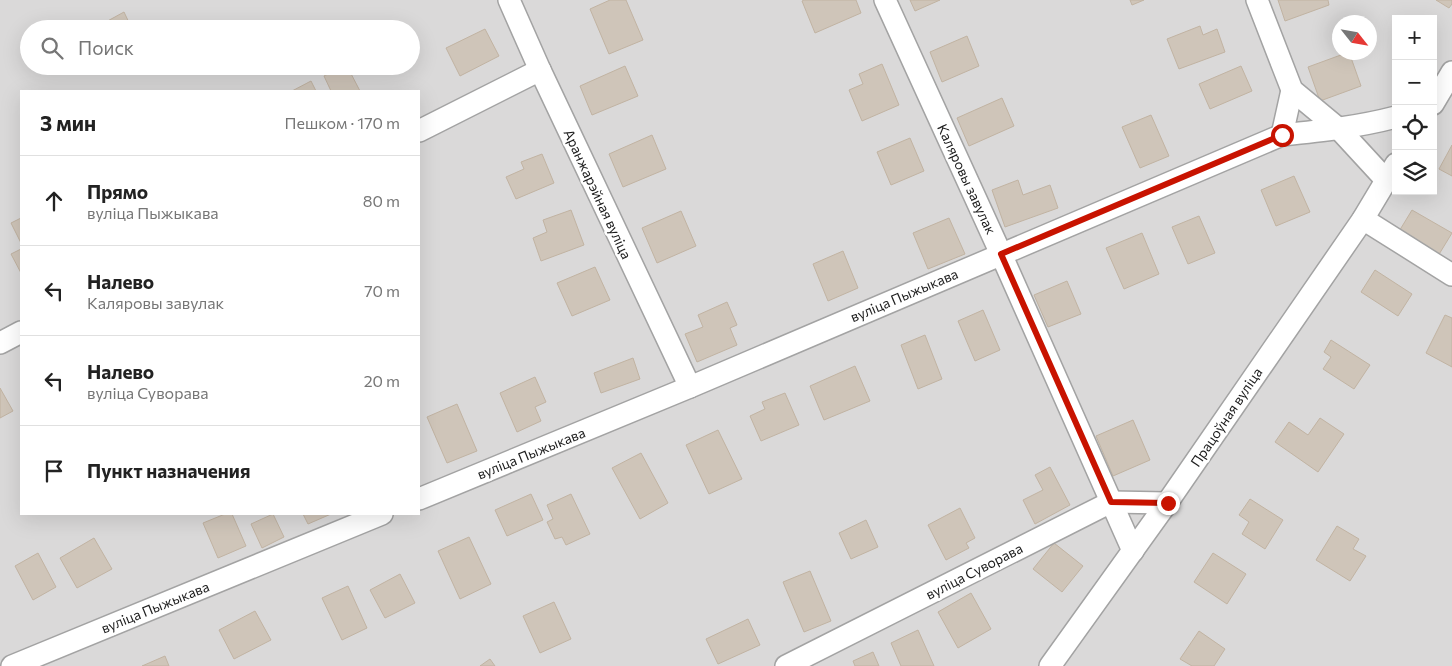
<!DOCTYPE html>
<html lang="ru">
<meta charset="utf-8">
<style>
body{margin:0;font-family:Commissioner,sans-serif;background:#f6f6f6;color:#222}
.controls{position:absolute;right:15px;top:15px;display:grid;overflow:hidden;border-radius:0px;box-shadow:0 5px 20px #0002}
.controls button{width:45px;height:45px;display:grid;place-items:center;padding:0;border:0;border-bottom:1px solid #e0e0e0;background:#fff;color:#222;font:25px sans-serif}
.compass{position:absolute;left:1332px;top:15px;width:45px;height:45px;border-radius:50%;background:#fff;box-shadow:0 5px 20px #0002;rotate:121deg}
.stop{position:absolute;width:15px;height:15px;margin:-11px;border:4px solid #c81300;border-radius:50%;background:#fff}
.stop.end{background:#c81300;border-color:#fff;box-shadow:0 1px 5px #0008}
.list{margin:0;padding:0;list-style:none}
h2{display:flex;justify-content:space-between;align-items:center;height:65px;margin:0;padding:0 20px;font-size:21px}
h2 small{font-size:16px;font-weight:400;color:#767676}
.list li{display:grid;grid-template-columns:32px 1fr auto;gap:15px;align-items:center;box-sizing:border-box;height:90px;padding:0 20px;border-top:1px solid #e0e0e0}
.list b{display:block;font-size:19px;white-space:nowrap}
.list p{margin:0;font-size:16px;white-space:nowrap;color:#767676}
.list em{font-size:16px;font-style:normal;color:#767676}
.icon{flex:none;width:28px;height:28px;fill:none;stroke:currentColor;stroke-width:2;stroke-linecap:round;stroke-linejoin:round}
.map{position:relative;flex:none;width:1452px;height:666px;overflow:hidden}
.search{position:absolute;background:#fff;box-shadow:0 5px 20px #0002;left:20px;top:20px;width:400px;height:55px;display:flex;align-items:center;gap:12px;box-sizing:border-box;padding:0 18px;border-radius:28px;color:#767676;font-size:19px}
.panel{position:absolute;background:#fff;box-shadow:0 5px 20px #0002;left:20px;top:90px;width:400px;height:425px;border-radius:0px}
.map>svg:first-child{display:block}
.residential{fill:#dad9d9;fill-rule:evenodd}
.building{fill:#cfc5b9;stroke:#c1b3a2}
.lines{fill:none;stroke-linecap:round;stroke-linejoin:round}
.minor-casing{stroke:#a3a3a3;stroke-width:24}
.minor{stroke:#fff;stroke-width:21}
.route{stroke:#c81300;stroke-width:6}
.labels{text-anchor:middle;dominant-baseline:central;stroke-width:5;stroke-linejoin:round;paint-order:stroke}
.street-label{font-size:14px;fill:#1c1c1c;stroke:#fff}
</style>
<div class="map">
<svg width="1452" height="666" viewBox="0 0 1452 666">
<rect width="100%" height="100%" fill="#efebe0"/>
<path class="residential" d="M0,0H1452V666H0ZM1396,19H1433V191H1396ZM1340,22H1370V52H1340ZM29,29H411V66H29ZM21,91H419V514H21Z"/>
<g class="building">
<path d="M610,0H626L643,40L609,54L590,9Z"/>
<path d="M804,0H856L861,13L815,33L802,1Z"/>
<path d="M910,0H940L915,11Z"/>
<path d="M1130,0H1144L1132,5Z"/>
<path d="M1278,0H1328L1329,5L1285,21Z"/>
<path d="M1436,0H1452V4L1449,8Z"/>
<path d="M124,12L132,29H93Z"/>
<path d="M1200,26L1203,35L1217,29L1225,52L1179,69L1167,39Z"/>
<path d="M485,29L499,56L460,76L446,48Z"/>
<path d="M967,36L979,66L942,82L930,52Z"/>
<path d="M1349,52L1361,86L1320,101L1308,67Z"/>
<path d="M882,64L899,105L862,121L849,90L863,84L859,74Z"/>
<path d="M343,66H347L360,91H331L324,76Z"/>
<path d="M625,66L638,96L592,115L580,86Z"/>
<path d="M1241,66L1252,91L1210,109L1199,84Z"/>
<path d="M311,81L316,91H292Z"/>
<path d="M1002,98L1014,126L969,146L957,118Z"/>
<path d="M1151,115L1169,156L1140,168L1122,127Z"/>
<path d="M652,135L666,169L623,187L609,154Z"/>
<path d="M910,138L924,171L891,185L877,152Z"/>
<path d="M1452,145V176L1439,169Z"/>
<path d="M542,154L554,183L516,199L506,177L524,169L521,162Z"/>
<path d="M1294,176L1310,212L1276,226L1261,190Z"/>
<path d="M1018,180L1023,195L1050,185L1058,208L1005,227L992,190Z"/>
<path d="M571,210L584,245L541,261L533,238L547,232L543,220Z"/>
<path d="M1412,210L1452,233L1438,256L1398,233Z"/>
<path d="M681,211L696,246L657,263L642,228Z"/>
<path d="M1199,216L1215,253L1188,264L1172,227Z"/>
<path d="M21,218V243L11,223Z"/>
<path d="M949,218L965,254L928,269L913,233Z"/>
<path d="M1142,233L1159,274L1124,289L1106,248Z"/>
<path d="M21,249V273L11,254Z"/>
<path d="M843,251L858,288L828,301L813,264Z"/>
<path d="M595,267L610,300L572,316L557,283Z"/>
<path d="M1375,270L1412,294L1398,316L1361,292Z"/>
<path d="M1067,281L1081,314L1048,327L1034,295Z"/>
<path d="M727,302L737,325L730,328L737,345L697,362L685,334L703,327L698,315Z"/>
<path d="M983,310L1000,350L975,361L958,321Z"/>
<path d="M1445,315L1452,318V367L1426,353Z"/>
<path d="M925,335L942,379L918,389L901,345Z"/>
<path d="M1331,340L1370,365L1354,389L1323,369L1331,357L1324,352Z"/>
<path d="M633,358L640,379L601,393L594,373Z"/>
<path d="M855,366L870,401L824,420L810,386Z"/>
<path d="M535,377L546,402L535,407L541,421L517,432L500,393Z"/>
<path d="M0,388L13,411L0,418Z"/>
<path d="M785,393L799,425L761,441L750,416L765,409L762,402Z"/>
<path d="M457,404L477,451L447,463L427,417Z"/>
<path d="M1320,418L1344,434L1318,472L1275,442L1289,422L1308,435Z"/>
<path d="M1133,420L1150,460L1113,476L1096,436Z"/>
<path d="M718,430L742,479L709,494L686,445Z"/>
<path d="M641,453L668,503L640,519L612,468Z"/>
<path d="M1050,467L1070,505L1035,524L1023,500L1043,490L1035,475Z"/>
<path d="M531,494L543,520L507,536L495,510Z"/>
<path d="M571,494L590,534L566,545L562,537L555,539L547,522L553,519L547,505Z"/>
<path d="M1250,499L1283,520L1265,549L1242,534L1249,522L1239,515Z"/>
<path d="M960,508L975,538L966,543L969,548L946,560L928,525Z"/>
<path d="M225,514H232L246,546L218,558L203,523Z"/>
<path d="M273,514L284,537L262,548L251,524Z"/>
<path d="M303,514H331L308,524Z"/>
<path d="M866,520L878,547L851,559L839,533Z"/>
<path d="M1337,526L1359,539L1353,549L1366,556L1350,581L1316,560Z"/>
<path d="M469,537L491,584L460,599L438,551Z"/>
<path d="M94,538L112,569L77,588L60,558Z"/>
<path d="M1054,543L1083,566L1062,592L1033,569Z"/>
<path d="M38,553L56,587L33,600L15,566Z"/>
<path d="M1213,553L1246,574L1227,604L1194,582Z"/>
<path d="M810,571L831,621L804,632L783,582Z"/>
<path d="M400,574L415,603L385,618L370,590Z"/>
<path d="M348,586L367,628L342,640L322,598Z"/>
<path d="M971,593L991,629L958,648L938,612Z"/>
<path d="M554,602L571,639L540,653L523,616Z"/>
<path d="M255,611L271,640L234,659L219,630Z"/>
<path d="M748,619L760,645L718,664L706,639Z"/>
<path d="M918,630L934,666H901L891,643Z"/>
<path d="M1199,631L1225,649L1214,666H1192L1180,659Z"/>
<path d="M873,652L879,666H855L853,661Z"/>
<path d="M165,656L169,666H142Z"/>
<path d="M490,659L495,666H480Z"/>
</g>
<g class="lines">
<g class="minor-casing">
<g id="minor">
<path d="M509,0L540,70L690,387"/>
<path d="M885,0L1001,254L1133,551"/>
<path d="M1257,0L1292,90L1339,129L1386,180"/>
<path d="M1433,104L1452,72"/>
<path d="M419,131L540,70"/>
<path d="M1282,135L1292,90"/>
<path d="M1363,219L1452,275"/>
<path d="M0,343L21,332"/>
<path d="M419,499L690,387L1282,135C1320,131 1358,127 1396,117"/>
<path d="M12,666L382,514"/>
<path d="M786,666L1111,502L1167,503"/>
<path d="M1050,666L1167,503L1363,219L1396,164"/>
</g>
</g>
<use href="#minor" class="minor"/>
</g>
<g class="lines">
<path class="route" d="M1168,503L1111,502L1001,254L1282,135"/>
</g>
<g class="labels">
<g class="street-label">
<text transform="translate(967 179) rotate(65)">Каляровы завулак</text>
<text transform="translate(598 194) rotate(65)">Аранжарэйная вуліца</text>
<text transform="translate(904 295) rotate(-23)">вуліца Пыжыкава</text>
<text transform="translate(1226 417) rotate(-56)">Працоўная вуліца</text>
<text transform="translate(531 453) rotate(-22)">вуліца Пыжыкава</text>
<text transform="translate(974 571) rotate(-27)">вуліца Суворава</text>
<text transform="translate(155 607) rotate(-22)">вуліца Пыжыкава</text>
</g>
</g>
</svg>
<div class="controls">
<button>+</button>
<button>−</button>
<button><svg class="icon" aria-label="locate" viewBox="0 0 24 24"><circle cx="12" cy="12" r="6"/><path d="M12 2v4M12 18v4M2 12h4M18 12h4"/></svg></button>
<button><svg class="icon" aria-label="layers" viewBox="0 0 24 24"><path d="M12 4l9 5-9 5-9-5zM3 14l9 5 9-5"/></svg></button>
</div>
<svg class="compass" viewBox="-18 -18 36 36"><path d="M0-13l5 13h-10z" fill="#e53935"/><path d="M0 13l5-13h-10z" fill="#767676"/></svg>
<div class="stop" style="left:1282px;top:135px"></div>
<div class="stop end" style="left:1168px;top:503px"></div>
<div class="search"><svg class="icon" aria-label="search" viewBox="0 0 24 24"><circle cx="10" cy="10" r="6"/><path d="M15 15l6 6"/></svg>Поиск</div>
<section class="panel">
<h2>3 мин<small>Пешком · 170 m</small></h2>
<ul class="list">
<li><svg class="icon" aria-label="ahead" viewBox="0 0 24 24"><path d="M12 20V5M6 11l6-6 6 6"/></svg><div><b>Прямо</b><p>вуліца Пыжыкава</p></div><em>80 m</em></li>
<li><svg class="icon" aria-label="left" viewBox="0 0 24 24"><path d="M17 20v-9H6M10 6l-5 5 5 5"/></svg><div><b>Налево</b><p>Каляровы завулак</p></div><em>70 m</em></li>
<li><svg class="icon" aria-label="left" viewBox="0 0 24 24"><path d="M17 20v-9H6M10 6l-5 5 5 5"/></svg><div><b>Налево</b><p>вуліца Суворава</p></div><em>20 m</em></li>
<li><svg class="icon" aria-label="arrive" viewBox="0 0 24 24"><path d="M6 21V4h12l-3 4 3 4H6"/></svg><div><b>Пункт назначения</b></div></li>
</ul>
</section>
</div>
